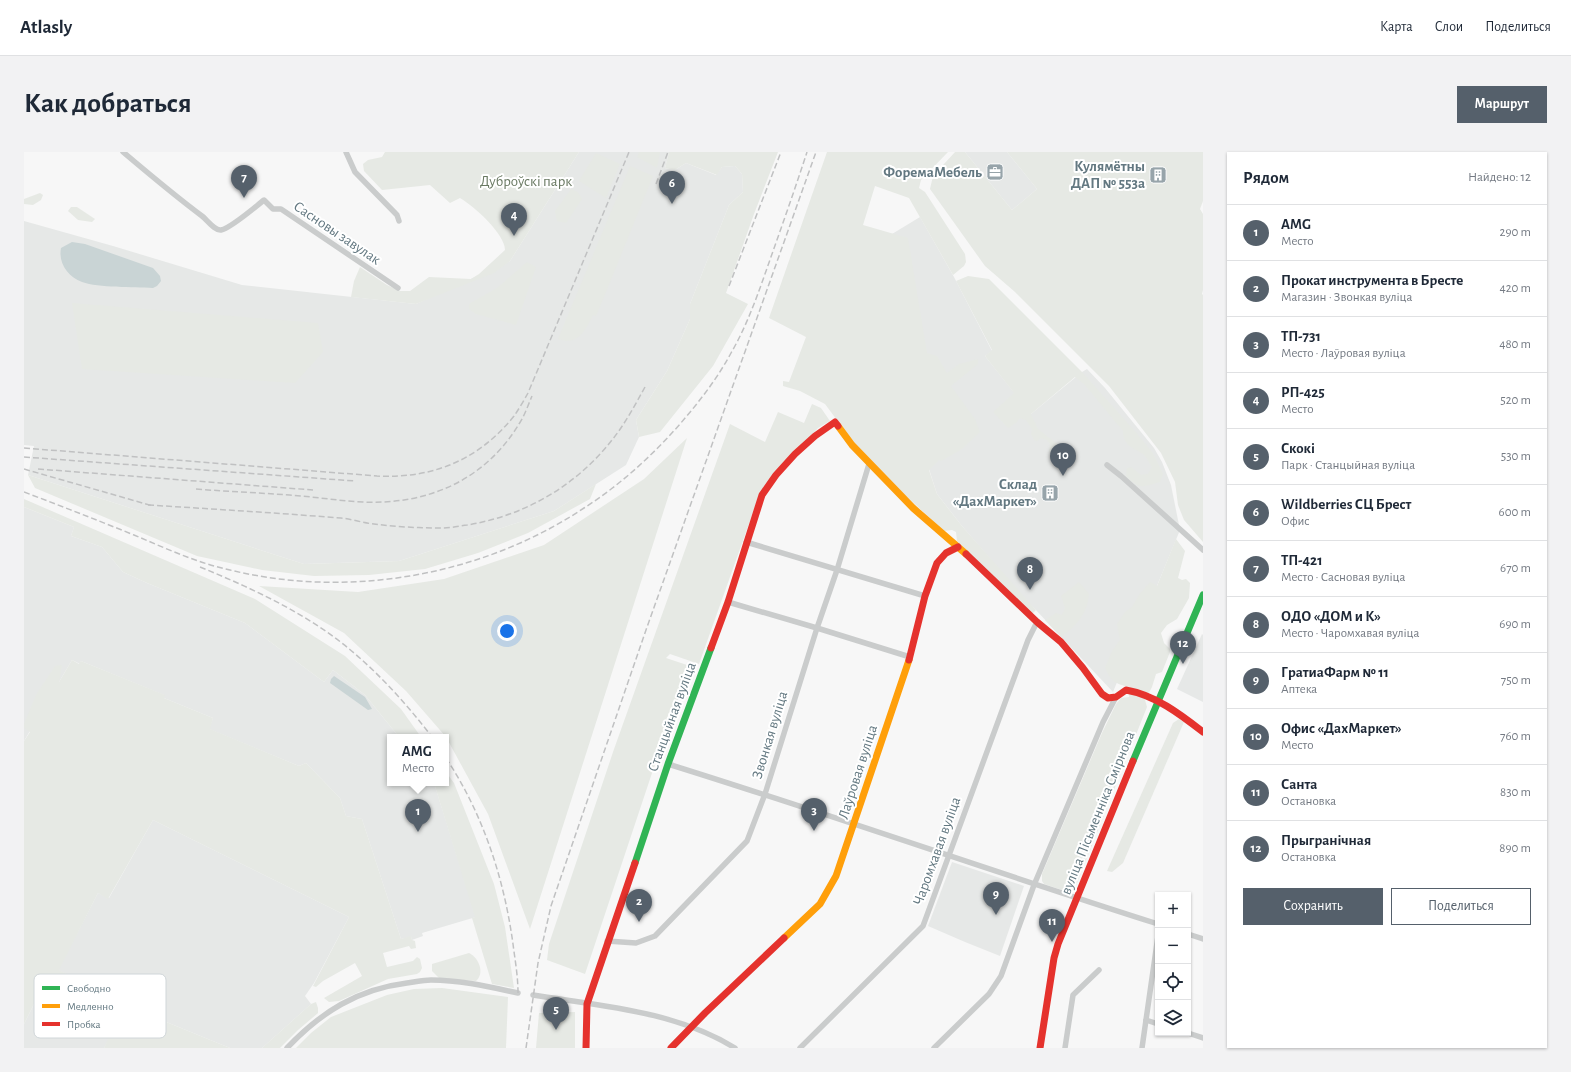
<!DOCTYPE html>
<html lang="ru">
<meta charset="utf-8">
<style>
body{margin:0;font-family:"Alegreya Sans",sans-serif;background:#f2f2f3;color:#1f2937}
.controls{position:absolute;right:12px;bottom:12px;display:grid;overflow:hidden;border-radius:0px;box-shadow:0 1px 3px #0004}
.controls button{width:36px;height:36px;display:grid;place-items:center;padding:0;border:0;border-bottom:1px solid #e0e1e3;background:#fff;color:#1f2937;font:20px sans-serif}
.you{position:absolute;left:483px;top:479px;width:14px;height:14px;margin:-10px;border:3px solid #fff;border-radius:50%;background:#1a73e8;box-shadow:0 0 0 6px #1a73e833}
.badge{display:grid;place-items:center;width:26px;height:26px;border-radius:50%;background:#55606b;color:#fff;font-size:13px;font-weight:700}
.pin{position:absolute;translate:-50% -33px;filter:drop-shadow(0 1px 2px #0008)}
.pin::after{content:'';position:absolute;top:21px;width:14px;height:12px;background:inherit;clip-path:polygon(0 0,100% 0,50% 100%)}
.popup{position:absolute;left:363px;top:582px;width:62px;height:52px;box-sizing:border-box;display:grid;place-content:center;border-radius:0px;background:#fff;filter:drop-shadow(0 1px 3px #0005);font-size:13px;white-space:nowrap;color:#747a83}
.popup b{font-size:15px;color:#1f2937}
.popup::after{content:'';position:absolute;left:50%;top:100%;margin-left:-8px;border:8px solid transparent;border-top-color:#fff}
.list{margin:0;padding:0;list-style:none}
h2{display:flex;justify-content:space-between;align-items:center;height:52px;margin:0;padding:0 16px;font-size:17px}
h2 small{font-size:13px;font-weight:400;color:#747a83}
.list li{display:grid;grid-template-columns:26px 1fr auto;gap:12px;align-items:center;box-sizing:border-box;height:56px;padding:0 16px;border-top:1px solid #e0e1e3}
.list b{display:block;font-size:15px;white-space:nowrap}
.list p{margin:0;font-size:13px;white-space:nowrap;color:#747a83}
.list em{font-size:13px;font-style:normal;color:#747a83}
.actions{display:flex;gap:8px;padding:12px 16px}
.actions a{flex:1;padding:9px 0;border:1px solid #55606b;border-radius:0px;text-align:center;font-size:14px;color:#55606b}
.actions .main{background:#55606b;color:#fff}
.icon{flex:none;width:22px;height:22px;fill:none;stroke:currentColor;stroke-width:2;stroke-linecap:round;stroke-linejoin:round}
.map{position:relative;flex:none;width:1179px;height:896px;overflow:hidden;border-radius:0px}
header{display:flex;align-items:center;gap:24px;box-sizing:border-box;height:56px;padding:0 20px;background:#fff;border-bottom:1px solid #e0e1e3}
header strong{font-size:19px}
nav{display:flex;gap:22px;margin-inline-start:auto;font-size:14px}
.intro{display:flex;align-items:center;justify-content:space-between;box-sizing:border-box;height:96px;padding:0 24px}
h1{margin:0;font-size:28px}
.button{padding:10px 18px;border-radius:0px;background:#55606b;color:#fff;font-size:14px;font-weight:700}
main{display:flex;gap:24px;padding:0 24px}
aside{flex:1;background:#fff;border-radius:0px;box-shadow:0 1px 3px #0004}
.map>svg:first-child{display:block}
.built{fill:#e6e8e7}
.green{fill:#e6e9e4}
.water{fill:#c9d4d5}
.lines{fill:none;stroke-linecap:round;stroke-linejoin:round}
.street{stroke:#cacccc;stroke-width:5.5}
.fast{stroke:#30b455;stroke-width:7}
.slow{stroke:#ff9f0a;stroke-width:7}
.jam{stroke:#e5322d;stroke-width:7}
.rail{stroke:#c0c1c2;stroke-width:1.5;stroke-dasharray:6 3;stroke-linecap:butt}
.labels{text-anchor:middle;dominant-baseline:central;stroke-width:4;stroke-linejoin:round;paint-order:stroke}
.poi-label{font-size:15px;font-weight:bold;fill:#637881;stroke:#fff;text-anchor:end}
.park-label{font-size:15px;fill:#697962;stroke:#fff}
.street-label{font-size:15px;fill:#637881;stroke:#fff}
.key{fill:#fff;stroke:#d0d6d9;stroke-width:1}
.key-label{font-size:11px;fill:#637881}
</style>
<header>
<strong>Atlasly</strong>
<nav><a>Карта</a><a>Слои</a><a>Поделиться</a></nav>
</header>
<div class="intro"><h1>Как добраться</h1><a class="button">Маршрут</a></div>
<main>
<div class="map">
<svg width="1179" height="896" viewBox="0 0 1179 896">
<rect width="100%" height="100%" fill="#f7f7f7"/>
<g class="built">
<path d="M555,0H645L641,16L651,18L662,11L692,23L698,15L711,14L718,22L719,40L705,53L666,152V167L643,219L612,268L615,285L602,313L530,359L375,409L280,412L4,323L10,294L0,293V69L89,94L218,133L392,152L486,109Z"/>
<path d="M941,0H983L1013,37L988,58Z"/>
<path d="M896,65L930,125L968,199L961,204L1007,262L1058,220L1063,217L1081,236L1130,296L1138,310L1147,333L1156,378L1089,540L994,439L938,374L913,342L905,317L868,82Z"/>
<path d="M0,355L50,375L47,384L78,395L99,420L123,431L221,471L300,530L309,518L341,543L375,585H366V631H410L452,765L398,781L399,784L388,788L387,785L377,787L338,667L322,664L316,646L282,611L275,614L185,577L189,566L140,546V543L57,509L56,512L48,508L0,589Z"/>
<path d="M1178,482L1179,483V550L1153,537Z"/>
<path d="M129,668L325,765L290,831L281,844L287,852L238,896H206L108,856L34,818L74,741L85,746Z"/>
<path d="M928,710L1000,734L976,804L941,790L904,774Z"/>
<path d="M12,848L85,887L80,896H0V872Z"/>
</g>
<g class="green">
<path d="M361,0H555L486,109L470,121L392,152L327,145L330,129L336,115L363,133L376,139H386L405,125L447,127L455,122L481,98C481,82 450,54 436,46L426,51L406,33L358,38L340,19L339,12L344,8L358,5Z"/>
<path d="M615,0H636L633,16L613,5Z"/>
<path d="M645,0H754L730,62L702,141L724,152L689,214L636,280L615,285L612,268L643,219L666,167V152L705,53L719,40L718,22L711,14L698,15L693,23L662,11L651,18L641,16Z"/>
<path d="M803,0H924L897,28L895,36L901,40L941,102L942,110L940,114L929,123L885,46L851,34L839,73L884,86L903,201L913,204L923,221L935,212L954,207V212L927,234L951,267L956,280L938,297L917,309L915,308L905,318L913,342L938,374L1012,458L1008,462L933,389L932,380L928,378L920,379L880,342L830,291L801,252L776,239L759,234V229L765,230L782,185L745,166Z"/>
<path d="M931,0H941L988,58L1013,37L983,0H1179V49L1176,57L1179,62V138L1178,142L1179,143V390L1160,368L1154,353L1151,330L1137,301L1085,234L991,140L961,114L906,37L909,24Z"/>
<path d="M572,1L596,12L582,46L555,29Z"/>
<path d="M606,14L629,24L580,145L572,164L569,163C561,179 554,194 534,187Z"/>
<path d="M547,37L554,40L558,47L542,71L533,69L531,59Z"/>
<path d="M16,41L19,43L17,48L9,53L0,52V47Z"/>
<path d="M47,55H53L71,67L68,70L54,68L44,59Z"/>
<path d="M503,110L512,115L492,173L452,162L445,157V152L473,136Z"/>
<path d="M944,124L965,127L1058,220L1110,278L1128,300L1139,322L1136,330C1118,335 1116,338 1102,324L1103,316L1107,315L1117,323L1124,322L1128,315C1125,311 1123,305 1119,302C1109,296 1099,293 1099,279L1060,232L1051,225L1007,262L1014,277L1037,295L1041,302V303L1025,300L1026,292L1023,288L1017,286L1013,289L1010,288L1007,282L1008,277L1002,268L996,266L992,271L984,276L969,260L990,241L961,204L968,198L932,129Z"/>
<path d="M48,151L294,171L299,200L271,231L58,217Z"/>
<path d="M788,252L797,256L806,269L794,276L737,338L675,512L646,502L642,506L666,514L628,621L561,822L523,808L525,792L589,600L706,272L741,290L754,260L780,271Z"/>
<path d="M663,286L506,777L464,662L422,585L382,539L320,481L235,434L334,440L420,427L520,393L620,327Z"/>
<path d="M4,323L280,412L375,409L530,359L572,332L566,347L504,381L454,401L401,417L345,423L290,424L238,418L173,404L11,336Z"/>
<path d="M0,347L231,447L321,504L377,557L397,585H375L341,543L309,518L300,530L221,471L123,431L99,420L78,395L47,384L50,375L0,355Z"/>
<path d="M1152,387L1161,399L1154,426L1158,428L1162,427L1166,431L1165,446L1153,467L1143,473L1137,481L1140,491L1146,497V500L1138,520L1132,522L1128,535L1121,548L1123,555L1051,736L1047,739H1041L1020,732L1018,729V722L1078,581L1092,552L1097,546L1105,545L1106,535C1091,532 1088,530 1081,516L1088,499L1096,488L1093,472L1101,460L1108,455L1115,443L1126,430L1133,434Z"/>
<path d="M1055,430L1065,442C1064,460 1052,475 1037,485L1021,468L1032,461L1038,463L1041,456L1037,444Z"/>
<path d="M48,508L55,512L57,509L141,543L140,546L189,566L186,577L275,614L282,611L316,646L322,664L338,667L377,787L387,784L388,788L391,789L392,796L387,797L385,794L359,801L363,815L389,809L393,805L396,807L398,816L396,820L393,822L364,827L315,849L305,850L300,846L338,824L331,811L299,829L292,835L289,834L325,765L129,668L84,747L74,741L35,818L108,856L206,896H80L84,887L20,853L23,850L32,854L40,849L51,846L93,868L98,862L57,841L45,839L24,838L16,850L12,848L0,872V589L6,580L0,576V572L12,543L31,514L38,513L35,530Z"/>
<path d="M1155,567L1160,570L1099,711L1088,720L1083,719L1149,571Z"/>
<path d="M422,620L430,631L470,732L481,775L490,836L468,832L448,766L451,765L410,631H422Z"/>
<path d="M445,801C455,806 461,821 452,829L415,826L408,819V812Z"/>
<path d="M418,836L484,845L482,896H272L287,881L307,865L363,843L390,837Z"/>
<path d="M292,850L294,856V861L274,878L256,896H238L287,852Z"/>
<path d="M551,860V896H512L515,861Z"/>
</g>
<g class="water">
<path d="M48,90L61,92L129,116L136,124L137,129L133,134L129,136C109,135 75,136 58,130C44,125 34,111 37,96Z"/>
<path d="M310,524L341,545L348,557L344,558L306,531L307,527Z"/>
</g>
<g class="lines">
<g class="street">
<path d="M99,0C125,22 151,44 178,64C183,68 191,79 197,78C207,76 231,55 240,48L249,57H257L374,136"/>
<path d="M322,0L331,20L373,63L375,69"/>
<path d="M1083,313L1097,324L1179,398"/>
<path d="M722,390L901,444"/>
<path d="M704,450L793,476L886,505"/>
<path d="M644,612C808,663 970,720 1134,772"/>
<path d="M1164,782L1179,787"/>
<path d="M583,789L612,791L631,784L723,689L741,642L793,476L813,418L845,312"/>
<path d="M509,843C577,854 651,859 711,896"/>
<path d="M1122,868L1134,872"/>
<path d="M1164,881L1179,886"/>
<path d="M263,896C297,860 334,837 383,831C391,830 399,828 407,828C437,828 466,835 494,841"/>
<path d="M776,896L899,774L1004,488L1013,470"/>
<path d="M910,896L965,842L977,824L1010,733L1079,570L1092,545"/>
<path d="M1041,896L1049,843L1075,818"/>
<path d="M1118,896L1134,784"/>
</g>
<g class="fast">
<path d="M1109,609L1179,443"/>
<path d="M611,711L644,612L687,496"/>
</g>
<g class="slow">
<path d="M814,274L828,293L889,356L942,402"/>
<path d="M760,786L796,752L812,724L885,508"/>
</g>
<g class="jam">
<path d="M942,402L1013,470L1037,490L1059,516L1078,542L1084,546L1092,545L1102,538C1131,543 1156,562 1179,580"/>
<path d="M687,496L704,450L738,343L752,323L771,302L791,284L811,270L814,274"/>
<path d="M885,508L901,444L913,411L922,401L934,395"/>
<path d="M562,896L563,852L611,711"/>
<path d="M647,896L681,861L760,786"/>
<path d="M1016,896L1030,806L1034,792L1109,609"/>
</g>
<g class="rail">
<path d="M632,32L644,0"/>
<path d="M705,134L757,0"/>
<path d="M0,296L353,324C408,327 455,308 490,264C495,257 500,248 504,241L605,0"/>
<path d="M0,305L331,329"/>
<path d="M0,317L129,354"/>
<path d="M14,317L289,338"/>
<path d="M172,337C208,340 243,341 278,344C298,346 318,349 339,350C404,353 461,328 495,272C501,263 504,253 508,244"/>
<path d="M0,340C37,354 73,368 110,383C141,396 173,411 206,418C325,447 458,424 560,356C596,333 628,304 656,272C675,250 693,227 707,201C725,170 736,136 748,102C760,68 772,34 783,0"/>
<path d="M124,353C189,357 253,361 317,366C328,367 339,371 350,372C372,375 396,376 419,376C427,376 435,374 443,373C500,364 552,334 588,288C601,272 611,253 621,235"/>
<path d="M176,415C220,433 264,453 303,480C343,508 378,546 408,585"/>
<path d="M422,606C459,662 480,726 489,792C491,808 494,824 494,841"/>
<path d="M502,896L514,811L527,754L622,478L792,0"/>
</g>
</g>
<defs>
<g id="office-square" transform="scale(0.9)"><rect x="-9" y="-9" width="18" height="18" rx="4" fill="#97a4aa" stroke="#fff"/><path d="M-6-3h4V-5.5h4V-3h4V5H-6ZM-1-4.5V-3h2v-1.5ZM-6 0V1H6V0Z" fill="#fff"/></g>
<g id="building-square" transform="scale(0.9)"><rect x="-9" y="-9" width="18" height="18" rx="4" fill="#97a4aa" stroke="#fff"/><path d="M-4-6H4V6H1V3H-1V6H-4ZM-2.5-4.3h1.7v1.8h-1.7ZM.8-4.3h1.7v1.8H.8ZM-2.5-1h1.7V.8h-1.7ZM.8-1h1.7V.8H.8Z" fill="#fff"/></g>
</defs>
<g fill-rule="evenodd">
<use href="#office-square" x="971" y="20"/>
<use href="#building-square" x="1134" y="23"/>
<use href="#building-square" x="1026" y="341"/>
</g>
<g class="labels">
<g class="poi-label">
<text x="1121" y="14">Кулямётны<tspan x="1121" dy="17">ДАП № 553а</tspan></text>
<text x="958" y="20">ФоремаМебель</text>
<text x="1013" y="332">Склад<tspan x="1013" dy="17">«ДахМаркет»</tspan></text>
</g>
<g class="park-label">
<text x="502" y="29">Дуброўскі парк</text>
</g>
<g class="street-label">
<text transform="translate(313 81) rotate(34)">Сасновы завулак</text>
<text transform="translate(648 565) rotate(-70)">Станцыйная вуліца</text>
<text transform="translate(746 583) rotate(-73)">Звонкая вуліца</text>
<text transform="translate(834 620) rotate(-72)">Лаўровая вуліца</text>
<text transform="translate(1074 661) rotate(-68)">вуліца Пісьменніка Смірнова</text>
<text transform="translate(913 699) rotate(-70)">Чаромхавая вуліца</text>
</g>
</g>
<rect x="10" y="822" width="132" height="64" rx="6" class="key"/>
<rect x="18" y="834" width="18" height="4" fill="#30b455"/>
<rect x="18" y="852" width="18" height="4" fill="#ff9f0a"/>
<rect x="18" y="870" width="18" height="4" fill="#e5322d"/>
<g class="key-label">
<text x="43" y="840">Свободно</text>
<text x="43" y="858">Медленно</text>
<text x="43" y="876">Пробка</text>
</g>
</svg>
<div class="controls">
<button>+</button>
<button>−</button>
<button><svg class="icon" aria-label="locate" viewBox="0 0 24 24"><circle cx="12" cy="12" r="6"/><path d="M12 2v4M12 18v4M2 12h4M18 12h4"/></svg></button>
<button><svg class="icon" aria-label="layers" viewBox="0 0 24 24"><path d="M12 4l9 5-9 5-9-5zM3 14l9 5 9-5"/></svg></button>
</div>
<div class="you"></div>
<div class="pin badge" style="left:394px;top:680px">1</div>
<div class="popup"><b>AMG</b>Место</div>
<div class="pin badge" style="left:615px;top:770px">2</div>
<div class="pin badge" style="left:790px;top:679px">3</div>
<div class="pin badge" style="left:490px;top:84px">4</div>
<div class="pin badge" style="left:532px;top:878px">5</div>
<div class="pin badge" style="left:648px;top:52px">6</div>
<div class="pin badge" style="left:220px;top:46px">7</div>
<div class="pin badge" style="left:1006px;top:438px">8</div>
<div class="pin badge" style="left:972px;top:763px">9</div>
<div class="pin badge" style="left:1039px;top:324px">10</div>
<div class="pin badge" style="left:1028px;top:790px">11</div>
<div class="pin badge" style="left:1159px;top:512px">12</div>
</div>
<aside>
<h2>Рядом<small>Найдено: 12</small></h2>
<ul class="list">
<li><span class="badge">1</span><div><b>AMG</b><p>Место</p></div><em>290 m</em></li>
<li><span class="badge">2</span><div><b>Прокат инструмента в Бресте</b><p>Магазин · Звонкая вуліца</p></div><em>420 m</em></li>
<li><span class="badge">3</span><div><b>ТП-731</b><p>Место · Лаўровая вуліца</p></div><em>480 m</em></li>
<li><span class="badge">4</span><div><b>РП-425</b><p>Место</p></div><em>520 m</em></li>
<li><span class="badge">5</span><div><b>Скокі</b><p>Парк · Станцыйная вуліца</p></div><em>530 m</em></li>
<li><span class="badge">6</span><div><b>Wildberries СЦ Брест</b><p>Офис</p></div><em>600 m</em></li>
<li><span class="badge">7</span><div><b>ТП-421</b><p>Место · Сасновая вуліца</p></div><em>670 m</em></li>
<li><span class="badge">8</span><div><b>ОДО «ДОМ и К»</b><p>Место · Чаромхавая вуліца</p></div><em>690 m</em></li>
<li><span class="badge">9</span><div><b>ГратиаФарм № 11</b><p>Аптека</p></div><em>750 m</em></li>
<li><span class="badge">10</span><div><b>Офис «ДахМаркет»</b><p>Место</p></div><em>760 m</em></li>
<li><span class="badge">11</span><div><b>Санта</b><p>Остановка</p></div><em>830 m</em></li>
<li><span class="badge">12</span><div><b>Прыгранічная</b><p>Остановка</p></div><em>890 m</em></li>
</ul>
<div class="actions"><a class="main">Сохранить</a><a>Поделиться</a></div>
</aside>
</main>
